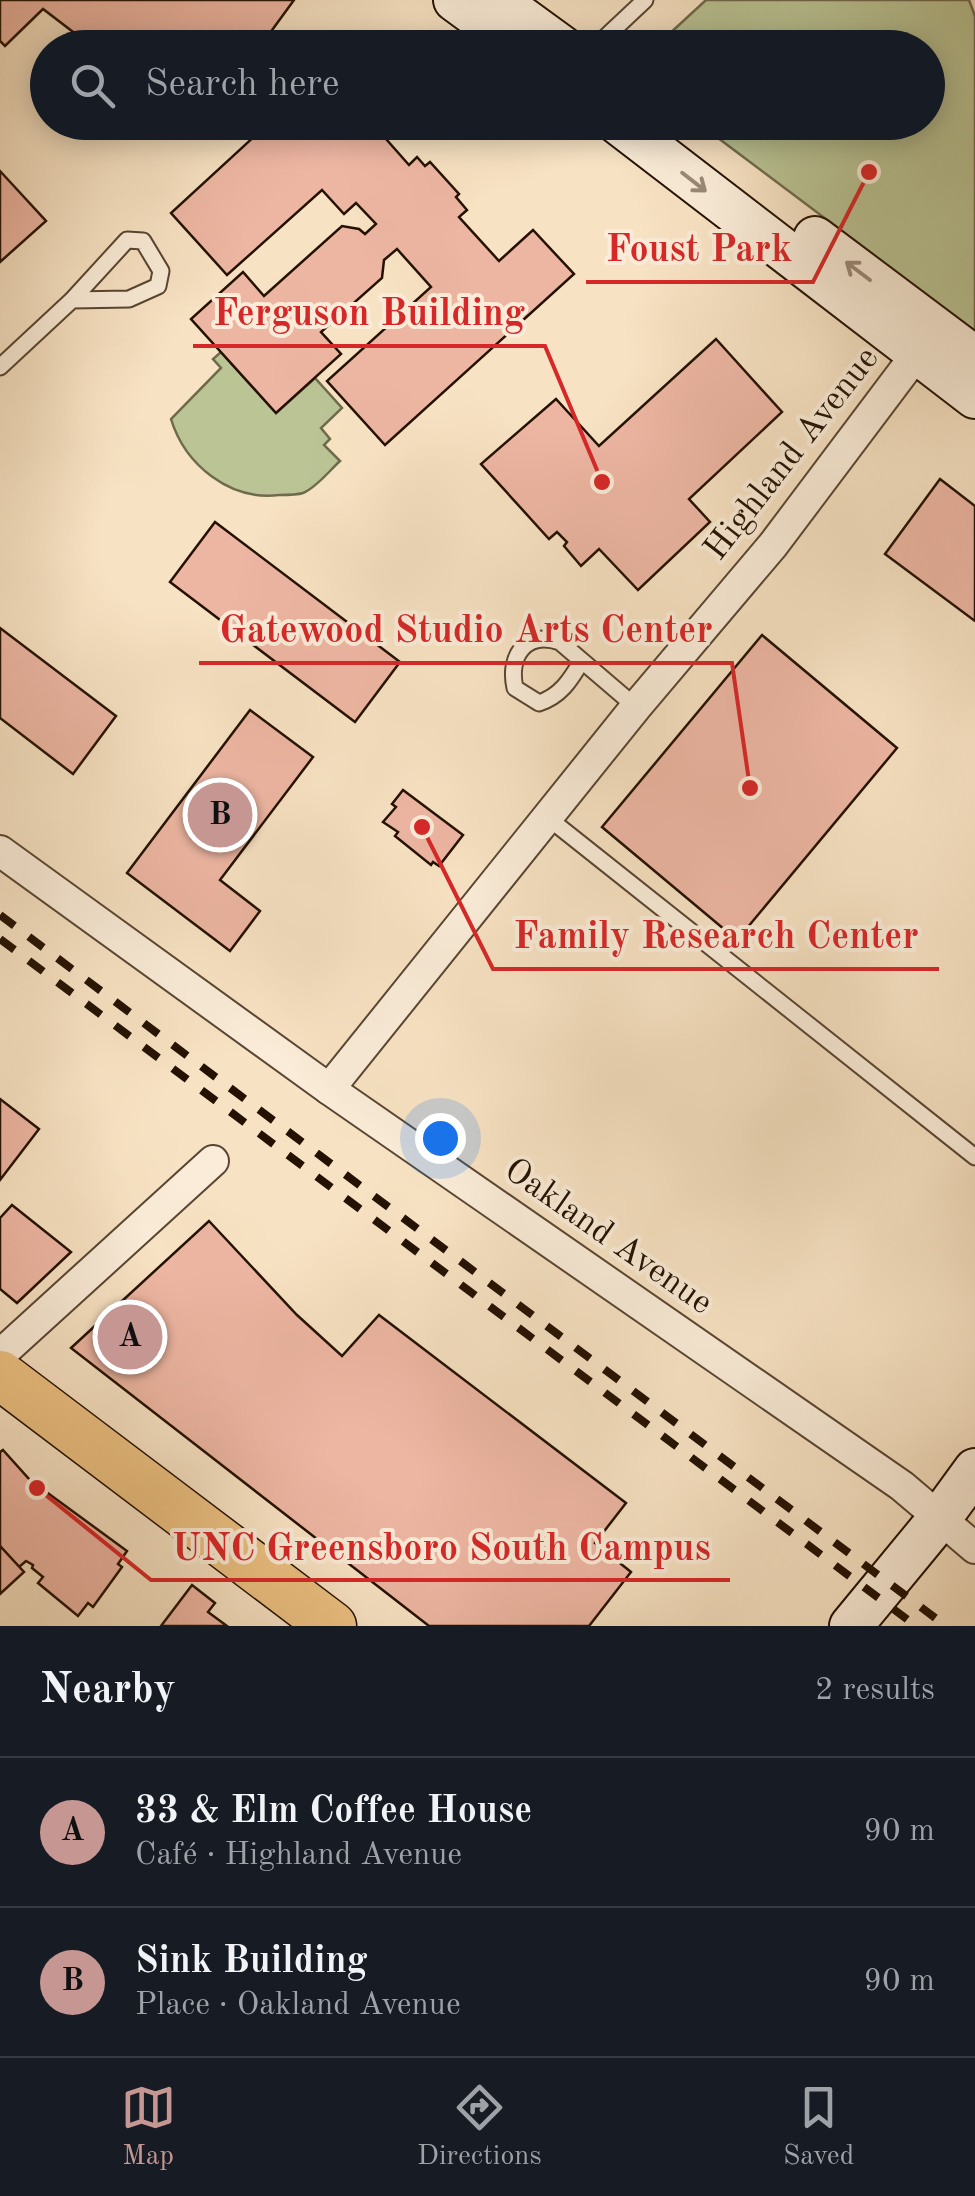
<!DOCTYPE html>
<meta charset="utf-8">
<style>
body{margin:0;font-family:"Old Standard TT",serif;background:#242831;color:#f1f3f6}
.you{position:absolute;left:440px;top:1138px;width:35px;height:35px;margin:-25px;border:8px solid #fff;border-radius:50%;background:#1a73e8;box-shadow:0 0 0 15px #1a73e833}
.badge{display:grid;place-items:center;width:65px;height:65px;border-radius:50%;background:#c59692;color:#111;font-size:32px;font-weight:700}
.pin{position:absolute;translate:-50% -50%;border:5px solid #fff;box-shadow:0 2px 10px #0006}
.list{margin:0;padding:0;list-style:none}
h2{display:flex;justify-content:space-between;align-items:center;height:130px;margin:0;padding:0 40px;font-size:42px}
h2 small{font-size:32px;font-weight:400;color:#9ea1a6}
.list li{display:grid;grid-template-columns:65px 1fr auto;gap:30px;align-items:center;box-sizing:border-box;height:150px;padding:0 40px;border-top:2px solid #363941}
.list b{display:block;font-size:38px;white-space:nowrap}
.list p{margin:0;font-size:32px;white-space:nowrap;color:#9ea1a6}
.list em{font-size:32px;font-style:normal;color:#9ea1a6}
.icon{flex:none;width:55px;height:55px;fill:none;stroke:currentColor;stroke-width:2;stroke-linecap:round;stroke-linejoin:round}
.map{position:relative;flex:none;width:975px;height:1626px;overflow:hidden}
.search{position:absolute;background:#171b24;box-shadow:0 5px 25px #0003;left:30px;right:30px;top:30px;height:110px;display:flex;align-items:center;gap:25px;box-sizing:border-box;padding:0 35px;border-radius:55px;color:#9ea1a6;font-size:38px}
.sheet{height:430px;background:#171b24}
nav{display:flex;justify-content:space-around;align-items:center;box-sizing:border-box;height:140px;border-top:2px solid #363941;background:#171b24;font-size:28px;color:#9ea1a6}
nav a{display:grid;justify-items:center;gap:5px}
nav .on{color:#c59692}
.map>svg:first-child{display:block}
.green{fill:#bac495;stroke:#6f6a4c;stroke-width:2.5}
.building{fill:#edb6a3;stroke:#241102;stroke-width:2.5}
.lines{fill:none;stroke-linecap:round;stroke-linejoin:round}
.lane-casing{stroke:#594532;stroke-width:19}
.street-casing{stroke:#594532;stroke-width:34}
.secondary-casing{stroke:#241102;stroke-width:46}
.primary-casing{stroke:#241102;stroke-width:51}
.lane{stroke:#faecd8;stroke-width:15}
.street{stroke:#faecd8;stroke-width:30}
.secondary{stroke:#faecd8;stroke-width:42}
.primary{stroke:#ecc182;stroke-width:48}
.rail{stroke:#241102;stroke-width:8;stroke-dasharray:18 18;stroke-linecap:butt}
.oneway{stroke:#9a8978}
.labels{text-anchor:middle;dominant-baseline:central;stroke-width:8;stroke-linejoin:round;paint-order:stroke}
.street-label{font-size:35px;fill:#241102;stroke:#faecd8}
.leader{fill:none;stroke:#d62828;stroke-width:4}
.callout-dot{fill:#d62828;stroke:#faecd8;stroke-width:4}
.callout-label{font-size:38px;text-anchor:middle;font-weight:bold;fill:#d62828;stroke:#faecd8;stroke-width:8;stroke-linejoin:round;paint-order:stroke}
</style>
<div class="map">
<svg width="975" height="1626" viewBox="0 0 975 1626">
<rect width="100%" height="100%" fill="#f7e2c3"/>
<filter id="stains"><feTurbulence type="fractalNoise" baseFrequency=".002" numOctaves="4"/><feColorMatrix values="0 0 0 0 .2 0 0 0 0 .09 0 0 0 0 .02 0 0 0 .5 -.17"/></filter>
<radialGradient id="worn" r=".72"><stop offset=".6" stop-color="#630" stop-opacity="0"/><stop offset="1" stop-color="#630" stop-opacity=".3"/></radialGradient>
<g class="green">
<path d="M706,0H969L975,16V331L698,123L928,122V48L655,47Z"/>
<path d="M221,352L276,413L315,378L342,408L321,428L330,439L324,445L340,461C330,470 316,488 303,493C297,495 286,495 279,495C230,501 185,465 171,419L221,368L213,359Z"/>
</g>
<g class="building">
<path d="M0,0H294L259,48H94L43,9L5,46L0,41Z"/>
<path d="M270,122H371L409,165L417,157L425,166L430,162L459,194L456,197L467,210L459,217L499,261L533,230L574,274L385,445L327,381L431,287L397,249L384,260L382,278L321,332L341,354L276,413L191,319L243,272L264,296L342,226L359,229L365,234L376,224L356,203L344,214L322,190L227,275L171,213Z"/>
<path d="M0,171L46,221L0,262Z"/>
<path d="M716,339L782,412L689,499L710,522L638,590L599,549L581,566L564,546L567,542L557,532L549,539L481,464L556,399L599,446Z"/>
<path d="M940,479L975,506V621L885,554Z"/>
<path d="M215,522L400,662L355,722L170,582Z"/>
<path d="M0,628L116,716L73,774L0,718Z"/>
<path d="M762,635L897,748L737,940L602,827Z"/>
<path d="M250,710L313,757L220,880L260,911L230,951L127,873Z"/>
<path d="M403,790L463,835L439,866L433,862L431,865L395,836L398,832L383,822L396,807L392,804Z"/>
<path d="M0,1099L39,1129L0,1180Z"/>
<path d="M12,1205L71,1252L17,1303L0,1289V1218Z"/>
<path d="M209,1221L297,1315L342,1356L379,1315L626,1503L595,1543L631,1572L589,1626H429L71,1348Z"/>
<path d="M3,1450L30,1480L127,1551L118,1564L122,1567L93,1607L88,1603L78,1616L38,1583L43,1577L32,1568L33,1565L26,1561L19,1567L0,1546V1452Z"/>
<path d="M0,1546L24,1572L0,1594Z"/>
<path d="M192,1585L215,1603L208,1612L227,1626H161Z"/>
</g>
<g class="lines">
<g class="lane-casing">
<g id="lane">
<path d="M594,48L645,0"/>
<path d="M0,367L72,300L127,240L143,241L161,271L158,286L129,299L72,300"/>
<path d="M581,662C570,681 560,696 539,703L515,688C508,657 525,630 560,642L636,707"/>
<path d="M547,817L975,1157"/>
</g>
</g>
<g class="street-casing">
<g id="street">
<path d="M0,851L329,1089L902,1486L975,1548"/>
<path d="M329,1089L636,707L773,545L928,339"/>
<path d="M0,1355L213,1161"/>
</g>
</g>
<g class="secondary-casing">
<g id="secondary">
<path d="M455,0L515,44"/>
<path d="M497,0L563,48"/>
<path d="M617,122L975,397"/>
<path d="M815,238L975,358"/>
<path d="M851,1626L940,1518L975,1470"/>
</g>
</g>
<g class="primary-casing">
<path id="primary" d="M0,1375L332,1626"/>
</g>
<use href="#lane" class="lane"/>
<use href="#street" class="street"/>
<use href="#secondary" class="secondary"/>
<use href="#primary" class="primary"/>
<g class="rail">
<path d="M0,915L946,1626"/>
<path d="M0,939L916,1626"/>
</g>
</g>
<defs><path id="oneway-shaft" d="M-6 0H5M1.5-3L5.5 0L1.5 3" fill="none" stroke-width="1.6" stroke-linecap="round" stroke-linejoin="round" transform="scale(2.5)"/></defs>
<g class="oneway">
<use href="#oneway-shaft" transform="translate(694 182) rotate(38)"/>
<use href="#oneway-shaft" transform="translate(858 271) rotate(-143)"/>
</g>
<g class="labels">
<g class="street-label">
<text transform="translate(792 454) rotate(-52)">Highland Avenue</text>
<text transform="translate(608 1237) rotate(35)">Oakland Avenue</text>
</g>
</g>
<path class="leader" d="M869 172L813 282H586M602 482L545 346H193M750 788L732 663H199M422 827L493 969H939M37 1488L151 1580H730"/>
<g class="callout-dot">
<circle cx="869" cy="172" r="10"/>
<circle cx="602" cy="482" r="10"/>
<circle cx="750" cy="788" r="10"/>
<circle cx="422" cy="827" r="10"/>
<circle cx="37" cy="1488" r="10"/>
</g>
<g class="callout-label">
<text x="699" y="261">Foust Park</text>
<text x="369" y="325">Ferguson Building</text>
<text x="466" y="642">Gatewood Studio Arts Center</text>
<text x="716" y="948">Family Research Center</text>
<text x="441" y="1560">UNC Greensboro South Campus</text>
</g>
<rect width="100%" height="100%" filter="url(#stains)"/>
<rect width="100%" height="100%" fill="url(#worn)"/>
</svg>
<div class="you"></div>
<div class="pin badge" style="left:130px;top:1337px">A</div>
<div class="pin badge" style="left:220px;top:815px">B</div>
<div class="search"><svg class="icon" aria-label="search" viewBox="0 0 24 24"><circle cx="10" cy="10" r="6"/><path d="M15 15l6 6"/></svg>Search here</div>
</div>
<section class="sheet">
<h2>Nearby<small>2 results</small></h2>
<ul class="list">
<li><span class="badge">A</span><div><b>33 &amp; Elm Coffee House</b><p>Café · Highland Avenue</p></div><em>90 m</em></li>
<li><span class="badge">B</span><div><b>Sink Building</b><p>Place · Oakland Avenue</p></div><em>90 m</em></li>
</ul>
</section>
<nav>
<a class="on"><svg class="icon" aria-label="map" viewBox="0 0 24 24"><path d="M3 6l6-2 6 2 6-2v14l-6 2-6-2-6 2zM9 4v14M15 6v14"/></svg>Map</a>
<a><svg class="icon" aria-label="directions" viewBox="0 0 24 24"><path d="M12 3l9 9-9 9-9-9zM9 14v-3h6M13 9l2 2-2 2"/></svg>Directions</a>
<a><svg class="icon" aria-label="saved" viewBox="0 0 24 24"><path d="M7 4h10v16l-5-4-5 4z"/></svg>Saved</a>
</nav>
